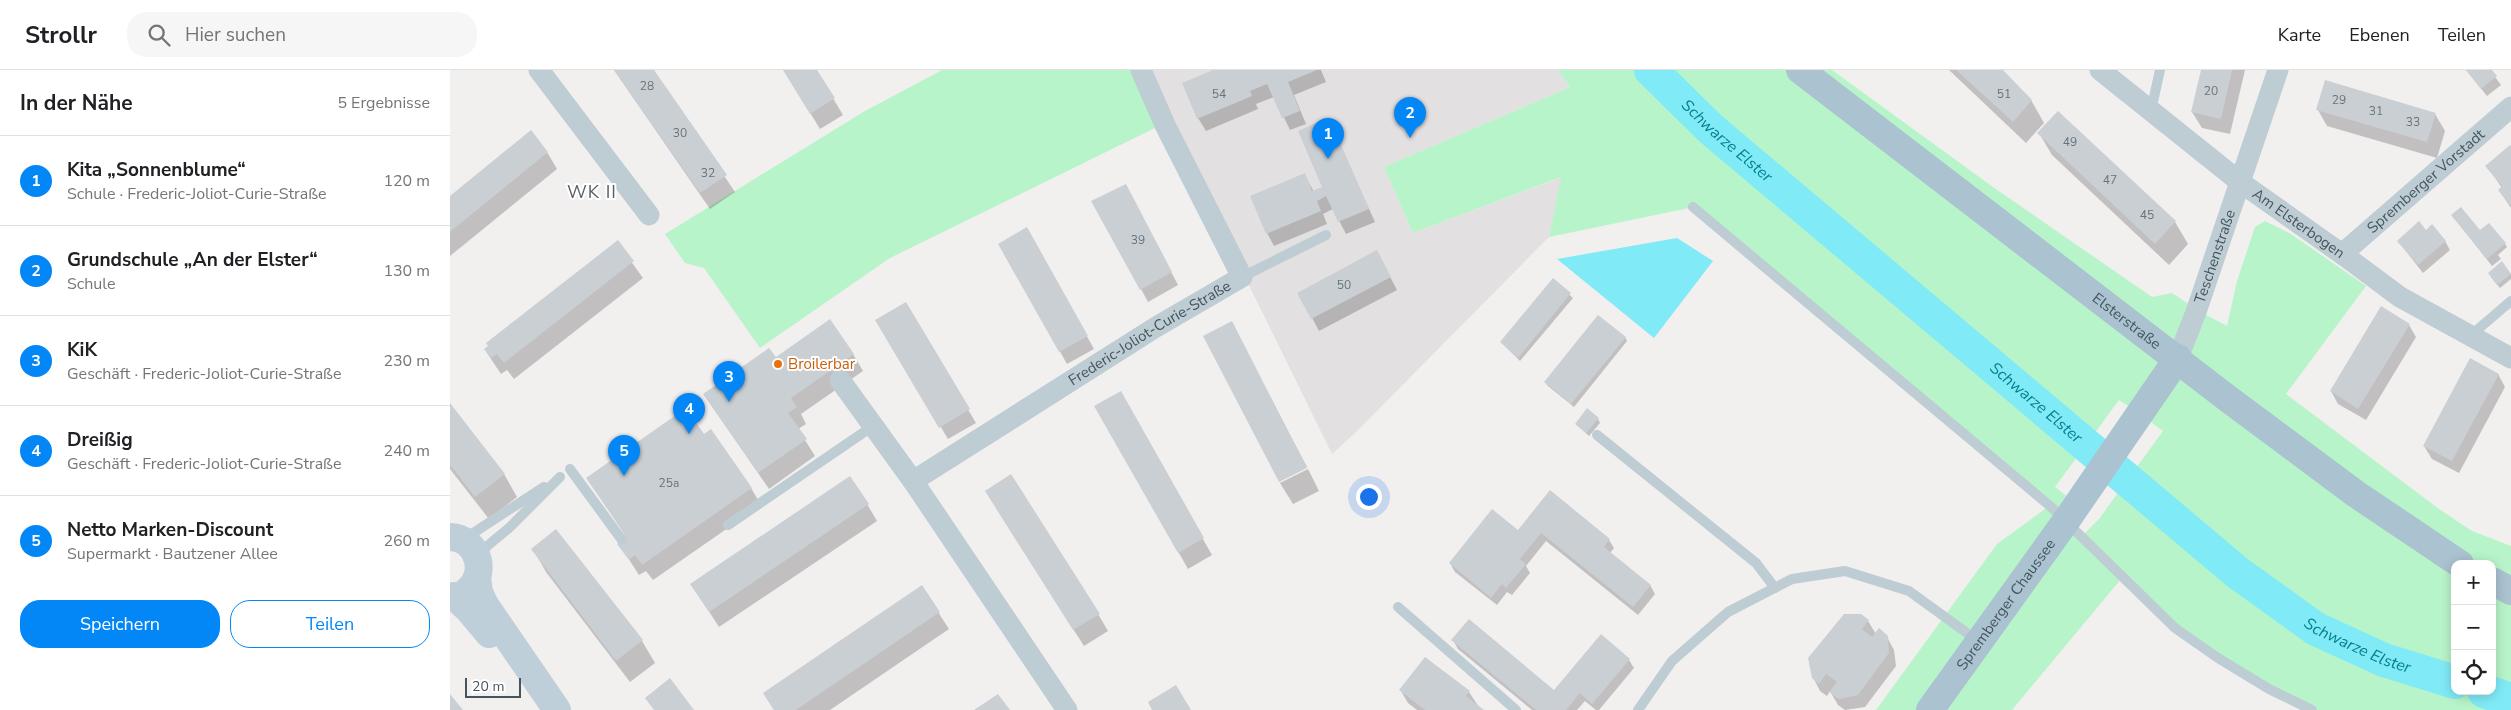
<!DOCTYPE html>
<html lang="de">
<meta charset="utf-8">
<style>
body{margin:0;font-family:"Nunito Sans",sans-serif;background:#f6f6f6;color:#202124}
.controls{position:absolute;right:15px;bottom:15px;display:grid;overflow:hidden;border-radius:10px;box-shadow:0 2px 12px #0003}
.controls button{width:45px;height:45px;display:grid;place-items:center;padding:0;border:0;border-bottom:1px solid #e0e0e0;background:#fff;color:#202124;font:25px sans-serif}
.scale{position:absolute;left:15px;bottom:12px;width:56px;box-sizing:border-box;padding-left:5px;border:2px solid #45555f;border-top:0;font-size:14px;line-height:18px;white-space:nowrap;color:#45555f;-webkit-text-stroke:4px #fff;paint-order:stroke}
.you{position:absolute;left:918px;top:426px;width:18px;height:18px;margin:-12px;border:4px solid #fff;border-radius:50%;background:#1a73e8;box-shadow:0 0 0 8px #1a73e833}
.badge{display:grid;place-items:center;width:32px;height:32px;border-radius:50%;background:#0387f7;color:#fff;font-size:16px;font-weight:700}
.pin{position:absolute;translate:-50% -41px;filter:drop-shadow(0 1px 2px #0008)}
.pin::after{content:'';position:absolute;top:26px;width:18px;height:15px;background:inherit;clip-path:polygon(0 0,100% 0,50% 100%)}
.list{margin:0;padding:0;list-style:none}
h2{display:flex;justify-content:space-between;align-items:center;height:65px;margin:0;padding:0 20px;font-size:21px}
h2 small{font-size:16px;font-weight:400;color:#757577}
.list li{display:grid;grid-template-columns:32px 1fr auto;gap:15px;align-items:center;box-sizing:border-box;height:90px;padding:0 20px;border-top:1px solid #e0e0e0}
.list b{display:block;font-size:19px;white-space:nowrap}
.list p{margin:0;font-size:16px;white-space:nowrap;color:#757577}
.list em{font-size:16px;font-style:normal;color:#757577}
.actions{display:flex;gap:10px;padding:15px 20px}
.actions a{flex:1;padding:11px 0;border:1px solid #0387f7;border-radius:20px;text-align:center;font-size:18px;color:#0387f7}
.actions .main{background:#0387f7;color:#fff}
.icon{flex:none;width:28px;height:28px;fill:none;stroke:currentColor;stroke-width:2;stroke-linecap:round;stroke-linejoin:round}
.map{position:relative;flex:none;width:2061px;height:640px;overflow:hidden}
header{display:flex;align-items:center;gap:30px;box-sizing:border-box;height:70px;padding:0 25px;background:#fff;border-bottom:1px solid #e0e0e0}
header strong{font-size:24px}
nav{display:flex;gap:28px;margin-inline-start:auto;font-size:18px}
.search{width:350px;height:45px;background:#f6f6f6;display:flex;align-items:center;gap:12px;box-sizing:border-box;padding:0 18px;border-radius:20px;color:#757577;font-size:19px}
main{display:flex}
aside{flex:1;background:#fff}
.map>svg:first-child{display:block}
.education{fill:#e3e0e1}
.green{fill:#b8f4c9}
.water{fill:#80eaf7}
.shadow{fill:#0003}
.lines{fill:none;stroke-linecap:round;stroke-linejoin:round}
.river{stroke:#80eaf7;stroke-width:34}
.building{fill:#cacfd4}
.lane{stroke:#beccd3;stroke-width:10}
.street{stroke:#beccd3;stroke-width:21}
.secondary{stroke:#bfcfda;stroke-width:28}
.primary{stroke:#abc2d1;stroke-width:28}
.food-dot{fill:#e8710a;stroke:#fff;stroke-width:2}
.labels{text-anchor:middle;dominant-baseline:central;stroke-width:4;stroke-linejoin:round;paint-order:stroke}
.number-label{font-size:12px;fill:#66747c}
.street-label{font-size:15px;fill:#45555f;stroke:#fff}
.food-label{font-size:15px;fill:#c56008;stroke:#fff;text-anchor:start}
.water-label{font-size:16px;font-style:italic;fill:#047e8e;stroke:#fff}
.quarter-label{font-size:18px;letter-spacing:1px;fill:#5b6065;stroke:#fff}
</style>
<header>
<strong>Strollr</strong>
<div class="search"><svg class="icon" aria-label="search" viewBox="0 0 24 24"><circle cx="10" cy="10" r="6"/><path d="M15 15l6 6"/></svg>Hier suchen</div>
<nav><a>Karte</a><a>Ebenen</a><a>Teilen</a></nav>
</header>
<main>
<aside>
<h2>In der Nähe<small>5 Ergebnisse</small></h2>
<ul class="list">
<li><span class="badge">1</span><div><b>Kita „Sonnenblume“</b><p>Schule · Frederic-Joliot-Curie-Straße</p></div><em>120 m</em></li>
<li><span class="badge">2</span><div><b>Grundschule „An der Elster“</b><p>Schule</p></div><em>130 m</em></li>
<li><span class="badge">3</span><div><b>KiK</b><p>Geschäft · Frederic-Joliot-Curie-Straße</p></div><em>230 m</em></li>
<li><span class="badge">4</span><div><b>Dreißig</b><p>Geschäft · Frederic-Joliot-Curie-Straße</p></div><em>240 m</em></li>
<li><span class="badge">5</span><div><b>Netto Marken-Discount</b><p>Supermarkt · Bautzener Allee</p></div><em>260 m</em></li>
</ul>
<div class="actions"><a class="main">Speichern</a><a>Teilen</a></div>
</aside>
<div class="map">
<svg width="2061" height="640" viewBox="0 0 2061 640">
<rect width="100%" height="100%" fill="#f2efef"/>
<path class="education" d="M693,0H1108L1120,17L934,97L963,163L1112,107L1099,167L906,362L882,384Z"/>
<g class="green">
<path d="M492,0H690L713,54L440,188L310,278L254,198L235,193L215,164L415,41Z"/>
<path d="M1108,0H1348L1725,288L1689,343L1669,330L1605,417L1627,434L1478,640H1426L1547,474L1599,436L1244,137L1099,167L1111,107L963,163L934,97L1120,17Z"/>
<path d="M1352,0H1382L1543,117L1702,227L1722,223L1746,239L1727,285Z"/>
<path d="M1815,151L1841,164L1916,216L1836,324L1989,439L2022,461L2061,476V519L2042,509V494H2014L1730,288L1747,240L1777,256L1787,211L1805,157Z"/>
<path d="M1728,290L2005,494V621H2042V513L2061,523V640H1866L1820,617L1725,557L1633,465L1649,449L1713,361L1690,344Z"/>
<path d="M1616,453L1671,509L1562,640H1483Z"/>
</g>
<path class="water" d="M1227,168L1263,191L1204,268L1107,189Z"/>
<g class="shadow">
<path d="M164,0H203L285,122L260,139Z"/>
<path d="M334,0H366L393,45L370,59Z"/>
<path d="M767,0H871L876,12L844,25L856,54L840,60L824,27L806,34L808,39L756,61L748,48Z"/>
<path d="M1499,0H1550L1581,30L1594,53L1576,73Z"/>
<path d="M1752,0H1795L1780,64L1752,58L1742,42Z"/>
<path d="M2016,0H2040L2051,15L2037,26Z"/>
<path d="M1868,40L1985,44L1995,61L1987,88L1877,56Z"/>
<path d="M1608,42L1725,152L1738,174L1719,195L1602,85L1589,63Z"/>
<path d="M878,49L925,152L896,164L883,139L873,144L877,154L824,176L817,163L854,104L864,122L874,117Z"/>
<path d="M2061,78V138L2049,120L2052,118L2037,96Z"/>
<path d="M97,82L107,99L0,186V128Z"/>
<path d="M682,128L728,215L698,232L691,219Z"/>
<path d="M2002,145L2033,166L2055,174L2057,177L2048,185L2051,189L2042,196Z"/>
<path d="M577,159L644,279L617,294L550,175Z"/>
<path d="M1976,162L1995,171L2000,180L1973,203L1948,171Z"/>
<path d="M167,172L193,208L64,309L57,300L51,304L35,280Z"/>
<path d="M934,195L947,220L869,261L849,223Z"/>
<path d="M2061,204V209L2050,218L2041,207Z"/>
<path d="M1103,210L1123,228L1070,291L1051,272Z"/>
<path d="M455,234L526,353L498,369L427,250Z"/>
<path d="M781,253L857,397L829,411Z"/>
<path d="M1959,255L1966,267L1916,350L1888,334L1881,321Z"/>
<path d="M1175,267L1177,271L1124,337L1098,316L1095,312Z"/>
<path d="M403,284L413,301L351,344L356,354L348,359L365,386L319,419L254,324L325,289Z"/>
<path d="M2048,304L2055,317L2009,403L1982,389L1974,376Z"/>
<path d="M670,323L762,485L738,499L646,336Z"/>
<path d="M0,335L54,404L67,427L39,449L0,399Z"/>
<path d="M1148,349L1150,353L1139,366L1126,354Z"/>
<path d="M254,365L301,418L311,435L203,510L196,501L189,505L169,474L177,468L138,409Z"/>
<path d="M858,399L869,421L843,434L830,413Z"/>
<path d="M1100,422L1159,470L1164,478L1160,483L1200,515L1205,524L1188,545L1096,471L1076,496L1080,503L1062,525L1057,522L1047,535L1005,502L1000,493L1068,461Z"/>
<path d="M417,434L427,451L269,557L242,515Z"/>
<path d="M546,438L648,544L658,561L634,576Z"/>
<path d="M83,479L192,571L205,593L180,612L96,502Z"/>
<path d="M472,517L499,559L380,640H324L314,624Z"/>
<path d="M1418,551L1426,564L1437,567L1444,580L1446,596L1415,637L1395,640L1388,635L1380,621L1377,626L1370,621L1363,607Z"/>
<path d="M1003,570L1105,622L1179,590L1184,598L1149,640H1146L1135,631L1127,640H1082L1008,579Z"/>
<path d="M951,621L1019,622L1031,640H967L958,633Z"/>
</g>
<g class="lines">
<g class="river">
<path id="s1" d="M1201,0L1261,59L1788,503L1866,559L1934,590L2005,612"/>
<path d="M2034,621L2061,630"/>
</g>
</g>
<g class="building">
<path d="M164,0H204L277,105L250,123Z"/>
<path d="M333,0H367L385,28L360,44Z"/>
<path d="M763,0H867L838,12L850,41L832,48L817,14L800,21L802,26L747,49L732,13Z"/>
<path d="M1506,0H1553L1582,30L1563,52Z"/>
<path d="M1751,0H1782L1771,49L1741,42Z"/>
<path d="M2016,0H2042L2047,6L2031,19Z"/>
<path d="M1875,10L1986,43L1977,72L1866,40Z"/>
<path d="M1608,41L1726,151L1705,174L1587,63Z"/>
<path d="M879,47L919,139L888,152L876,126L867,131L871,141L816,164L800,126L855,103L862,121L872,117L848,61Z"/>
<path d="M81,60L98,82L0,162V126Z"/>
<path d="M2060,75L2061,76V136L2048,120L2052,116L2035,96Z"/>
<path d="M676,114L722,202L690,220L641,131Z"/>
<path d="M2011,137L2030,160L2039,153L2056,173L2037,189L2001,145Z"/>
<path d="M1969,151L1976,160L1982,154L1996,171L1968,195L1947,171Z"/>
<path d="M577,157L638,266L609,282L548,174Z"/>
<path d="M168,170L184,191L54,293L47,284L41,288L34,279L38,276L36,273Z"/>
<path d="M927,180L941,207L861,249L847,223Z"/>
<path d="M2052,191L2061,204L2047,215L2038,203Z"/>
<path d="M1103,208L1121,223L1068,288L1050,272Z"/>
<path d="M456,232L520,339L489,358L425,250Z"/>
<path d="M1931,236L1960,254L1908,339L1880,321Z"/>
<path d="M1148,245L1176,267L1121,334L1094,312Z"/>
<path d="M380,249L404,284L341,328L347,337L338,343L357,369L308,403L253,324L319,278L326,287Z"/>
<path d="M782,251L857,398L829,412L753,266Z"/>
<path d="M2020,288L2049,304L2002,391L1973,376Z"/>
<path d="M671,321L754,468L728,483L644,336Z"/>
<path d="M0,333L55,404L25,427L0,395Z"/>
<path d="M236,338L254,364L261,359L302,418L192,495L185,485L179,490L167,474L177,467L136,408Z"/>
<path d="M1137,338L1149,348L1136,363L1125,354Z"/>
<path d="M561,404L650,544L623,560L535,421Z"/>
<path d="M400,406L419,434L259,542L240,514Z"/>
<path d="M1100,420L1160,469L1154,477L1201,515L1183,537L1091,463L1070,489L1076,494L1056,518L1052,514L1041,528L999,493L1042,439L1068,460Z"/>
<path d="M106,459L193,570L166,591L81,479Z"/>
<path d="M472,515L490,542L346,640H324L313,623Z"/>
<path d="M1394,544H1411L1419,550L1412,559L1422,567L1429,558L1438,566L1439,583L1408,625L1389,629L1379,622L1387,612L1376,604L1369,614L1362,608L1358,588Z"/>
<path d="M1019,549L1104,620L1151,564L1180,589L1142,634L1130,623L1116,640H1086L1001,570Z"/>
<path d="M975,587L1020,621L1016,626L1034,640H975L949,620Z"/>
<path d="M220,608L244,640H204L195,628Z"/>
<path d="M726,615L741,640H702L698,632Z"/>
<path d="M0,624L13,640H0Z"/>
<path d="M548,624L560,640H524Z"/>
</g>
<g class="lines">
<g class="lane">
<path d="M1701,41L1710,0"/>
<path d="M1243,137L1600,436L1725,558L1768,588L1819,619L1862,640"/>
<path d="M792,207L876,165"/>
<path d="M2020,266L2061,231"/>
<path d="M1147,365L1306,493L1325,518"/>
<path d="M120,399L172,470"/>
<path d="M278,455L423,356"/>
<path d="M14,469L94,417"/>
<path d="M31,488L36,477L60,457L110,407"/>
<path d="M948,537L1066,640"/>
<path d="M1188,640L1222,591L1278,542L1342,509L1395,501L1459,521L1528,571"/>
</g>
<g class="street">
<path d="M89,0L199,145"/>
<path id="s2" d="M1650,0L1790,112L1899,189L1950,227L2061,288"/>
<path id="s3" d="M1892,184L2061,37"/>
<path id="s4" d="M1728,288L1746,242L1828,0"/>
<path d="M390,310L463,411"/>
<path id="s5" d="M617,640L463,411L706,257L792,207L715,55L691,0"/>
</g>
<g class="secondary">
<path d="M0,467C29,468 39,506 16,522"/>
<path d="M27,508L29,522L35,535L107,640"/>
<path d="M4,526L18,539L39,564"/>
</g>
<g class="primary">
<path id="s6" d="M1350,0L1777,328L1906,424L2010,494"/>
<path d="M2042,511L2061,521"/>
<path id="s7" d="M1480,640L1616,451L1728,288"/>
</g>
</g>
<circle class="food-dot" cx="328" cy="294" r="5"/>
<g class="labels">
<g class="number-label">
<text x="197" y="16">28</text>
<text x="1761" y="21">20</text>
<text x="769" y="24">54</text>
<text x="1554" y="24">51</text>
<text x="1889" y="30">29</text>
<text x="1926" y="41">31</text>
<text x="1963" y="52">33</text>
<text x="230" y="63">30</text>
<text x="1620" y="72">49</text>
<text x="258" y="103">32</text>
<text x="1660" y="110">47</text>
<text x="1697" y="145">45</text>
<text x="688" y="170">39</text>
<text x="894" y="215">50</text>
<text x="219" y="413">25a</text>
</g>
<g class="street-label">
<text stroke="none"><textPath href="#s3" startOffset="111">Spremberger Vorstadt</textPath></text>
<text stroke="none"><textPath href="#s2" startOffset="251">Am Elsterbogen</textPath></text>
<text stroke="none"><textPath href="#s4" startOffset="108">Teschenstraße</textPath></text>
<text stroke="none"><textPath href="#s6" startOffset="412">Elsterstraße</textPath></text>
<text stroke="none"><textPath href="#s5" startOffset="555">Frederic-Joliot-Curie-Straße</textPath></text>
<text stroke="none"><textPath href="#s7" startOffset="130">Spremberger Chaussee</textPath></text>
</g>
<g class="food-label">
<text x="338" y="294">Broilerbar</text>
</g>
<g class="water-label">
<text stroke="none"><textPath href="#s1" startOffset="104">Schwarze Elster</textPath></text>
<text stroke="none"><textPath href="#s1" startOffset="509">Schwarze Elster</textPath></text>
<text stroke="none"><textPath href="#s1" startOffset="914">Schwarze Elster</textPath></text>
</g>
<g class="quarter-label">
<text x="142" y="122">WK II</text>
</g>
</g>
</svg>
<div class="controls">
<button>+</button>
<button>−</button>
<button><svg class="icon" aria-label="locate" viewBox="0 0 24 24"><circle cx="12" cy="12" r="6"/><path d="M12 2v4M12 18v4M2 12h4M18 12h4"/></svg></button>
</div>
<div class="scale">20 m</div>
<div class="you"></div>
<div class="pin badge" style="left:878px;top:89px">1</div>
<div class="pin badge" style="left:960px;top:68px">2</div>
<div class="pin badge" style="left:279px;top:332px">3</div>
<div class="pin badge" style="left:239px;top:364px">4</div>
<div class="pin badge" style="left:174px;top:406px">5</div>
</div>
</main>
